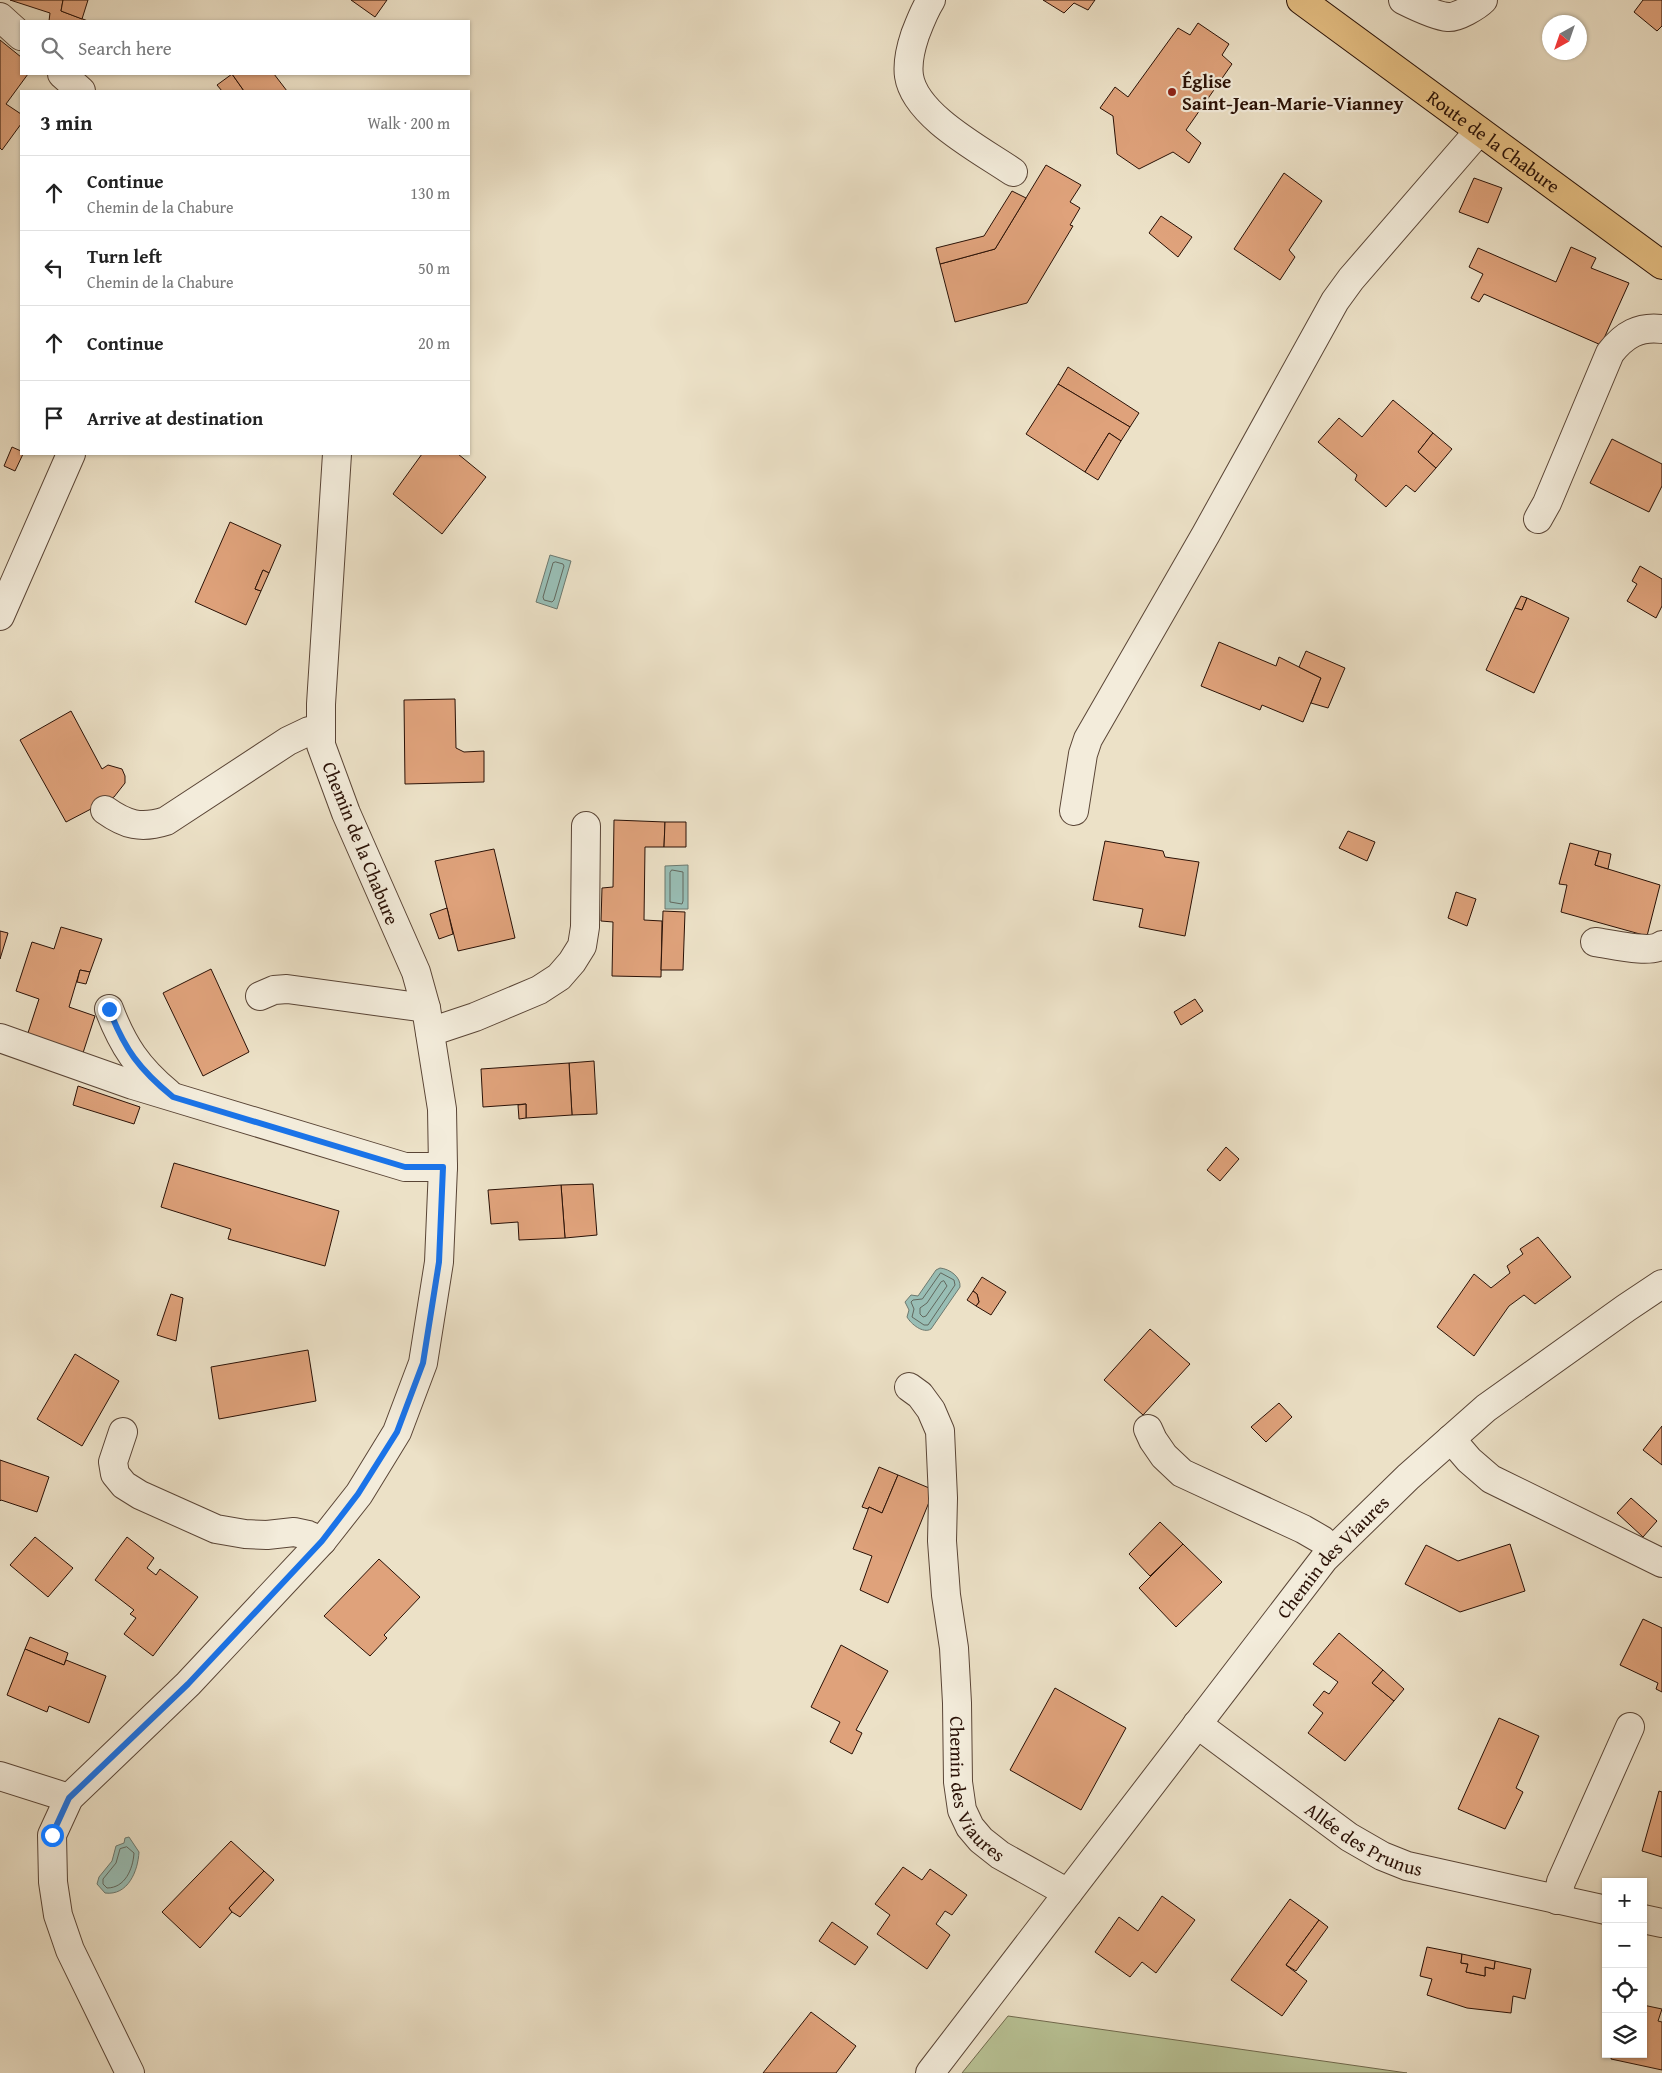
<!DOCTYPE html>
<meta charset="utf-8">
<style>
body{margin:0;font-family:"Gentium Book Plus",serif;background:#f6f6f6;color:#222}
.controls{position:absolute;right:15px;bottom:15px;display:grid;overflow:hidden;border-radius:0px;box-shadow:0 1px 4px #0004}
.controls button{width:45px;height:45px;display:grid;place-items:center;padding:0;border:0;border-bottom:1px solid #e0e0e0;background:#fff;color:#222;font:25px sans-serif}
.compass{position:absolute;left:1542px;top:15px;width:45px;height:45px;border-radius:50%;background:#fff;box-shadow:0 1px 4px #0004;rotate:220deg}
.stop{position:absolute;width:15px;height:15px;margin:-11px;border:4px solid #1a73e8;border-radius:50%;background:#fff}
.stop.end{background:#1a73e8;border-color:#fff;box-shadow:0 1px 5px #0008}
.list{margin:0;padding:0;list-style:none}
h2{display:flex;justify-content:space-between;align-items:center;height:65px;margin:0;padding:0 20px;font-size:21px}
h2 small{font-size:16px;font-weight:400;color:#767676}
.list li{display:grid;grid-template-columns:32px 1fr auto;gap:15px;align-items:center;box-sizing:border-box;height:75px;padding:0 20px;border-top:1px solid #e0e0e0}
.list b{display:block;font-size:19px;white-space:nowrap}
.list p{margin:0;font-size:16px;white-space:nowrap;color:#767676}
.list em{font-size:16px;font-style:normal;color:#767676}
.icon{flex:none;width:28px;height:28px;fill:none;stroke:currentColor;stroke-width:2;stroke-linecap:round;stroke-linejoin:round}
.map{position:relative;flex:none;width:1662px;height:2073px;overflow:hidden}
.search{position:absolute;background:#fff;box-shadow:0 1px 4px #0004;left:20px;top:20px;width:450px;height:55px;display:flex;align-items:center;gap:12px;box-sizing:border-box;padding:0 18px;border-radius:0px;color:#767676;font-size:19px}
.panel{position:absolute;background:#fff;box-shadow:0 1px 4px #0004;left:20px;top:90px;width:450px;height:365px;border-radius:0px}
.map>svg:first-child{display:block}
.green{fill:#b8c295;stroke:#716a4e}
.water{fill:#99beb5;stroke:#6d796f}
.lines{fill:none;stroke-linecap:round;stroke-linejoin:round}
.shore{stroke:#62685e;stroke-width:1}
.building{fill:#dfa27b;stroke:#2a1106}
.minor-casing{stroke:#5a4536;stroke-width:30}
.major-casing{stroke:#2a1106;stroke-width:30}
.minor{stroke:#f3ecdb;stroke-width:28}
.major{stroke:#e6c084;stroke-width:28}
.route{stroke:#1a73e8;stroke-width:6}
.poi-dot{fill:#8f2418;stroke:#f3ecdb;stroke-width:2}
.labels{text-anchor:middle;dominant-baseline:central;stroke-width:4.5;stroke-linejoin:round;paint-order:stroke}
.poi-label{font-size:19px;font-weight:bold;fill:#2a1106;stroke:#f3ecdb;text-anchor:start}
.street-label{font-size:19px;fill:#2a1106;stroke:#f3ecdb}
</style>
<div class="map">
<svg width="1662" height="2073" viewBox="0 0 1662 2073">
<rect width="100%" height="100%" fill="#ece1c7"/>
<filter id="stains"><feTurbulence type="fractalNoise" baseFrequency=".004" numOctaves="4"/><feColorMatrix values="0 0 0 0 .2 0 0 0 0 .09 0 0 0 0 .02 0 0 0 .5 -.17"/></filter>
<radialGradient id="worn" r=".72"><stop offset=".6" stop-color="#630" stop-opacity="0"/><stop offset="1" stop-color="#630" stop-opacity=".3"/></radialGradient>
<path class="green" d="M1008,2016L1407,2073H962Z"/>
<g class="water">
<path d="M550,555L571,561L557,609L536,602Z"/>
<path d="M688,865V909H665V866Z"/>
<path d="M940,1268C950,1269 961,1277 960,1287L931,1329C923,1334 911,1324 907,1317L909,1310L905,1302L911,1295L918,1296L936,1270Z"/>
<path d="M129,1837L139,1852C138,1871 128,1896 105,1893L97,1884L99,1877L112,1861L116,1846L124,1843L125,1838Z"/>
</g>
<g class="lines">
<g class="shore">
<path d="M556,562L563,564L564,566L554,600L552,602L544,600L543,597L553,563Z"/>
<path d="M672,870L683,872V901L682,904L670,902V873Z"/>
<path d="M941,1273L954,1280L955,1285L928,1325H924L912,1317L914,1309L911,1302L913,1300L922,1299Z"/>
<path d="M944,1281L947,1286L926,1316L923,1317L920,1314V1308L927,1303L941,1282Z"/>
<path d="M127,1847L134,1853C133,1869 125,1888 107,1888L103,1884V1879L116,1863L120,1849Z"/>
</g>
</g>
<g class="building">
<path d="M10,0H63L61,11L88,21H49L50,13Z"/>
<path d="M63,0H88L82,19L61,11Z"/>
<path d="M351,0H387L375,17Z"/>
<path d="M1043,0H1095L1088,10L1074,3L1064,13Z"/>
<path d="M1643,0H1662V26L1657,31L1634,12Z"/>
<path d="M1198,23L1229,44L1222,55L1232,64L1186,130L1201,143L1189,163L1173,152L1139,169L1117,154L1113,116L1100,108L1115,87L1128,97L1178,28L1190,35Z"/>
<path d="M0,40L21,57V74H28L6,104L21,114V124L2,150L0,148Z"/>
<path d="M232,74L244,91H222L217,85Z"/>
<path d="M232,74H274L287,91H244Z"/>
<path d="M1046,165L1081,185L1070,202L1080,208L1070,225L1073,226L1027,303L955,322L940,264L995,249Z"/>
<path d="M1284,173L1322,201L1289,250L1295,257L1280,280L1234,249Z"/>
<path d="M1474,178L1502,188L1488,223L1459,212Z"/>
<path d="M1012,191L1026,198L995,249L940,264L936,248L984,236Z"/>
<path d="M1161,216L1192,237L1178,257L1149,233Z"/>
<path d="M1571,247L1596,258L1591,268L1629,283L1601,345L1484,294L1479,302L1471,298L1483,274L1469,267L1478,248L1556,282Z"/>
<path d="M1068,367L1139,413L1130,427L1058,384Z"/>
<path d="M1058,384L1130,427L1121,441L1109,433L1085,472L1026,434Z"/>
<path d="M1393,400L1433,433L1418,452L1436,468L1415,492L1406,485L1386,507L1355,480L1357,475L1318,442L1339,418L1362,437Z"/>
<path d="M1109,433L1121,441L1098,480L1085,472Z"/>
<path d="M1433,433L1452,449L1436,468L1418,452Z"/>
<path d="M1612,439L1662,464V486L1649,512L1590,483Z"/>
<path d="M12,447L21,451L23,454L15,471L4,466Z"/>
<path d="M422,454H458L486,477L442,534L393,494Z"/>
<path d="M230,522L281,545L269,573L263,570L255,589L261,591L246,625L195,602Z"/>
<path d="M1640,566L1662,579V606L1656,618L1627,601L1637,584L1632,581Z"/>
<path d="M263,570L269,573L261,591L255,589Z"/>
<path d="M1521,596L1527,598L1522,610L1515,608Z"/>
<path d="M1527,598L1569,618L1534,693L1486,670L1515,608L1522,610Z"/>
<path d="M1219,642L1276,666L1279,657L1321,678L1303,722L1262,705L1260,710L1201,686Z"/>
<path d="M1306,651L1345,668L1328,708L1311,703L1321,678L1299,667Z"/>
<path d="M455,699L456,748L464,752L484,751V782L405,784L404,700Z"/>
<path d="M71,711L102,769L108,765L122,769L125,776V783L114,797L66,822L20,740Z"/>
<path d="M614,820L665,822L664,847H645L644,920L662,921L661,977L612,976L613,922L601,921L602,888L613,887Z"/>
<path d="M665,822H686V847H664Z"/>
<path d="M1348,831L1375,842L1367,861L1339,848Z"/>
<path d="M1105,841L1163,851L1165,857L1199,862L1185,936L1139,927L1143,909L1093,900Z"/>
<path d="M1570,843L1599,851L1595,865L1660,885L1647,936L1561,912L1567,885L1559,884Z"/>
<path d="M494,849L515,938L458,951L435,861Z"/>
<path d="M1599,851L1611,854L1608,869L1595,865Z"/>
<path d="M1456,892L1476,899L1467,926L1448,918Z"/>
<path d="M447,908L453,934L439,939L430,914Z"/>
<path d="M663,911L685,912L683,970H661Z"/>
<path d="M61,927L102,939L90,972L80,970L69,1007L95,1016L82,1056L26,1039L39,999L16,991L32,942L54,949Z"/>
<path d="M0,931L8,933L0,959Z"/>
<path d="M211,969L249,1052L203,1076L163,993Z"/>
<path d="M80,970L90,972L86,984L77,982Z"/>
<path d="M1195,999L1203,1011L1181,1025L1174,1012Z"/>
<path d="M594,1061L597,1114L572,1115L569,1063Z"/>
<path d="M569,1063L572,1115L526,1118V1104L483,1107L481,1069Z"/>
<path d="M78,1086L140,1107L134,1124L73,1105Z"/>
<path d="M526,1104V1118L519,1119L518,1105Z"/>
<path d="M1226,1147L1239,1159L1220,1181L1207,1170Z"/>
<path d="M174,1163L339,1211L325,1266L228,1239L231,1229L161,1207Z"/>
<path d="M593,1184L597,1235L565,1238L561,1185Z"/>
<path d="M561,1185L565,1238L519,1240L518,1222L491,1224L488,1190Z"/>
<path d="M1538,1237L1571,1277L1535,1304L1524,1295L1509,1306L1474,1356L1437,1327L1474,1274L1491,1288L1510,1273L1507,1266L1523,1254L1520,1249Z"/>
<path d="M982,1277L1006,1292L991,1315L976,1306L979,1302L977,1294L973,1291Z"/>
<path d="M973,1291L977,1294L979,1302L976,1306L967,1300Z"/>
<path d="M171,1294L183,1298L176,1341L157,1335Z"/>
<path d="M1150,1329L1190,1364L1143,1415L1104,1380Z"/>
<path d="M308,1350L316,1401L219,1419L211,1367Z"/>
<path d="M75,1354L119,1381L82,1446L37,1419Z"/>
<path d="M1279,1403L1292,1417L1266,1442L1251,1427Z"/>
<path d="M1662,1426V1465L1643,1450Z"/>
<path d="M0,1460L49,1477L37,1512L1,1500L0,1501Z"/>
<path d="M879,1467L898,1475L882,1513L869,1507L868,1509L862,1507Z"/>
<path d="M898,1475L934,1490L888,1603L860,1590L872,1556L853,1549L869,1507L882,1513Z"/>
<path d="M1631,1498L1657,1521L1643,1537L1617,1513Z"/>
<path d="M1160,1522L1183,1544L1150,1576L1129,1554Z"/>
<path d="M35,1537L73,1568L48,1597L10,1565Z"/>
<path d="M127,1537L154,1558L147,1568L156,1575L160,1569L198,1597L153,1656L124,1634L136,1618L130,1614L134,1610L95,1580Z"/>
<path d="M1183,1544L1222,1582L1176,1627L1139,1588Z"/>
<path d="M1510,1544L1525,1591L1460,1612L1405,1584L1426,1545L1458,1561Z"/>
<path d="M379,1559L420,1597L384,1635L387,1638L370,1656L324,1616Z"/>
<path d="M1643,1619L1662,1628V1692L1656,1689L1658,1683L1620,1665Z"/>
<path d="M1339,1633L1383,1670L1372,1683L1394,1701L1345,1761L1308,1733L1323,1713L1313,1705L1324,1691L1329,1694L1338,1682L1313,1664Z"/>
<path d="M30,1637L68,1653L64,1665L25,1649Z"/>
<path d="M841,1645L888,1671L856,1730L862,1733L852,1754L830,1742L840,1722L811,1707Z"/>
<path d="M25,1649L64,1665L66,1660L106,1676L89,1723L49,1706L47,1712L7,1695Z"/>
<path d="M1383,1670L1404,1689L1394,1701L1372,1683Z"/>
<path d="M1055,1688L1126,1728L1081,1810L1010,1770Z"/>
<path d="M1499,1718L1539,1736L1516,1788L1523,1792L1505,1829L1458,1809Z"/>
<path d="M1659,1791L1662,1792V1857L1642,1851Z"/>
<path d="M231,1841L264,1871L229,1908L232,1912L200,1948L162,1912Z"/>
<path d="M903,1867L922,1880L930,1869L967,1895L952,1915L945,1911L936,1924L950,1935L927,1969L877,1934L890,1915L875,1904Z"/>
<path d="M264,1871L274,1880L240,1917L232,1912L229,1908Z"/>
<path d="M1162,1896L1195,1920L1156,1973L1142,1962L1130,1977L1095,1952L1119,1917L1138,1931Z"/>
<path d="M1290,1899L1319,1920L1286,1965L1307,1981L1282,2016L1231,1980Z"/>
<path d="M1319,1920L1328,1927L1296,1971L1286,1965Z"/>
<path d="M832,1922L868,1947L855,1965L819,1941Z"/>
<path d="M1427,1947L1462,1954L1461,1963L1468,1964L1466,1972L1485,1976V1967L1494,1969L1495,1961L1531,1969L1525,1999L1513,1996L1511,2013L1467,2008L1427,1995L1432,1979L1420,1976Z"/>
<path d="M1462,1954L1495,1961L1494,1969L1485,1967V1976L1466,1972L1468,1964L1461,1963Z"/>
<path d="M1643,2005L1662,2009L1658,2021L1662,2022V2070L1611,2059L1612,2054H1643Z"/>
<path d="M811,2012L856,2046L836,2073H763Z"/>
</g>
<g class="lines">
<g class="minor-casing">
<g id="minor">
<path d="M931,0C924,11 920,22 915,35C911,47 907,62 909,76C915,116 981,150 1013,172"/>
<path d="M1403,0C1415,6 1435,16 1448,17C1457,18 1477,6 1483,0"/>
<path d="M0,17L21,36"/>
<path d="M62,74L81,91"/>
<path d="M1538,519L1547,503L1610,353C1624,335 1639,326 1662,329"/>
<path d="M0,616L71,454"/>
<path d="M105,810C126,825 141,829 166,821L288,741L309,731L321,729"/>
<path d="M1074,811L1083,754L1088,739L1206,534L1335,301L1351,279L1479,131"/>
<path d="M1595,942C1611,944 1650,954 1662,945"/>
<path d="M260,996L274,990L287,989L426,1008"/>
<path d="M109,1009C123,1046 138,1068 168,1093"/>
<path d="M430,1032L475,1017L539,990L559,977L572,962L582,946L585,927L586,826"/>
<path d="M0,1038L133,1085L405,1167H443"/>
<path id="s1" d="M909,1387L920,1395L931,1410L940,1431L943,1498L942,1541L946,1595L954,1648L957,1703L958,1782L962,1810L970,1827L981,1840L1000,1855L1068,1893"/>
<path d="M1148,1429L1153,1440L1164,1456L1182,1473L1303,1529L1322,1540L1333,1550"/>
<path d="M123,1432L113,1462L115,1474L124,1485L140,1495L216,1529L245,1534L267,1535L294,1532L308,1535L322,1541"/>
<path d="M1451,1439L1469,1460L1491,1479L1662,1563"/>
<path id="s2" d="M1197,1724L1349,1837L1382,1856L1407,1866L1606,1910"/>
<path d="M0,1776L69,1798"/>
<path d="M1557,1900L1561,1882L1630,1727"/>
<path d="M1643,1919L1662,1923"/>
<path d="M130,2073L70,1950L58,1915L53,1882L52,1835L69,1798L188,1684L322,1541L359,1494L397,1432L423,1363L439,1262L443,1167L442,1109L426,1008L416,972L346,813L321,745V704L337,454"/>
<path id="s3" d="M930,2073L1324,1559L1408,1477L1486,1408L1626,1308L1662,1284"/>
</g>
</g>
<g class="major-casing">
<g id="major">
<path id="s4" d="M1301,0L1662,265"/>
</g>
</g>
<use href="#minor" class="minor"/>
<use href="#major" class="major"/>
</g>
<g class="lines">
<path class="route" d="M52,1835L69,1798L188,1684L322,1541L358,1494L397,1432L423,1363L439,1262L443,1167H405L173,1097C139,1069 125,1050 109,1009"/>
</g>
<circle class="poi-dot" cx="1172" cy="92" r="5"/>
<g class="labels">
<g class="poi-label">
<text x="1182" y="81">Église<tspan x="1182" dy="22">Saint-Jean-Marie-Vianney</tspan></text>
</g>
<g class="street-label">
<text stroke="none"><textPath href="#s4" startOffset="239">Route de la Chabure</textPath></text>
<text transform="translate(361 843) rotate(68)">Chemin de la Chabure</text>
<text stroke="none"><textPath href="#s3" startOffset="655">Chemin des Viaures</textPath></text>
<text stroke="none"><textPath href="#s1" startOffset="420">Chemin des Viaures</textPath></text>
<text stroke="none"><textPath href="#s2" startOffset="204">Allée des Prunus</textPath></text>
</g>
</g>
<rect width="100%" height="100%" filter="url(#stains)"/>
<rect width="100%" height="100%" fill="url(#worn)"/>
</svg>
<div class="controls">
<button>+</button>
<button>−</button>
<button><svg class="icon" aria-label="locate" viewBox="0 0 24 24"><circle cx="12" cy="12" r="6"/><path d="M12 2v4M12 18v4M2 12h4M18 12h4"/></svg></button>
<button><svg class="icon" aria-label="layers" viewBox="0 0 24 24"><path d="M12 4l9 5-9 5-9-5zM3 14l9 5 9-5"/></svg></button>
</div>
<svg class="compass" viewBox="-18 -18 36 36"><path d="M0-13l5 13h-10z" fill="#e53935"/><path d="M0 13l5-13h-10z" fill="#767676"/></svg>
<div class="stop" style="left:52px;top:1835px"></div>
<div class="stop end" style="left:109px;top:1009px"></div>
<div class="search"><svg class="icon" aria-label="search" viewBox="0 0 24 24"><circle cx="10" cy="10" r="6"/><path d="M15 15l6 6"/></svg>Search here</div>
<section class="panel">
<h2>3 min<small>Walk · 200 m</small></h2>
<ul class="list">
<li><svg class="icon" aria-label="ahead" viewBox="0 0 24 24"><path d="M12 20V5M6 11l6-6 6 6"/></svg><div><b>Continue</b><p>Chemin de la Chabure</p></div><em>130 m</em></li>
<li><svg class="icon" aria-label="left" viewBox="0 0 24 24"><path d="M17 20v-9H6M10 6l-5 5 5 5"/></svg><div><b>Turn left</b><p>Chemin de la Chabure</p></div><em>50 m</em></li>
<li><svg class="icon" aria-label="ahead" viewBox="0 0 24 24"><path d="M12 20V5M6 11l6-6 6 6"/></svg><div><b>Continue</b></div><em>20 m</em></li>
<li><svg class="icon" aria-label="arrive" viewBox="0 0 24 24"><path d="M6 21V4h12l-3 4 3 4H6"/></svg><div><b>Arrive at destination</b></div></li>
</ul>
</section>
</div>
